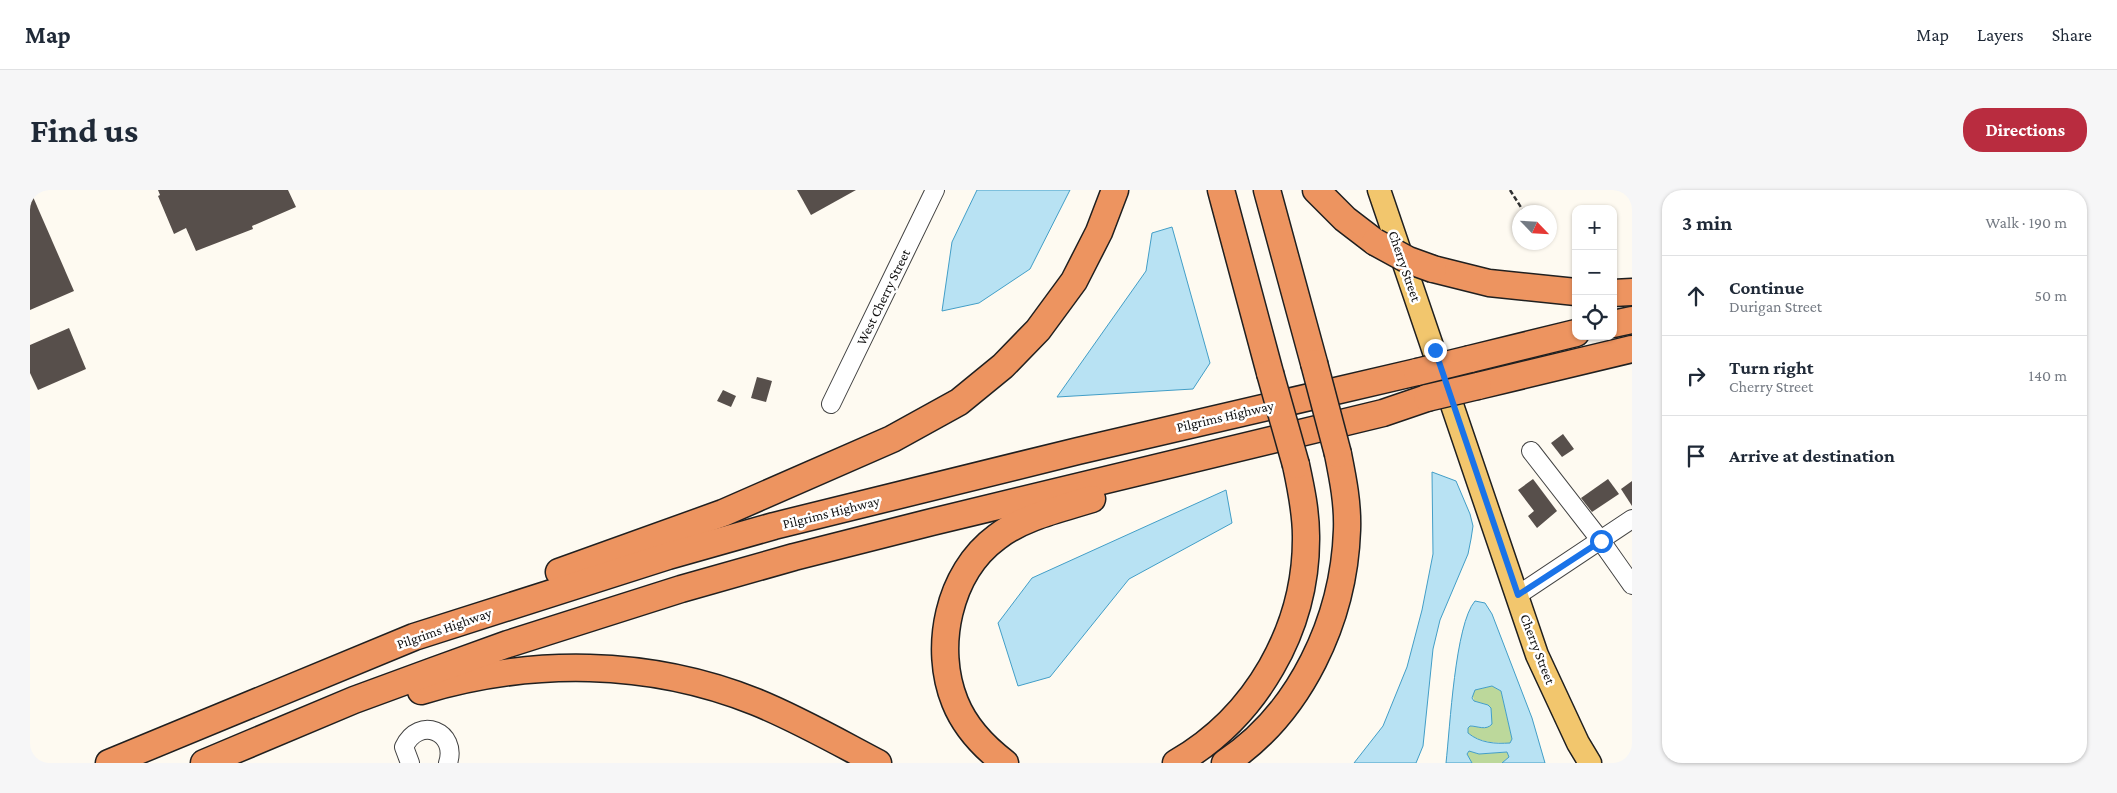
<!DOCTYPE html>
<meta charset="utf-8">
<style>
body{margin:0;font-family:"Crimson Pro",serif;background:#f6f6f7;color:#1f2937}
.controls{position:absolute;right:15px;top:15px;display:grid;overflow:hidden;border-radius:10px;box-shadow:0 1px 4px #0004}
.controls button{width:45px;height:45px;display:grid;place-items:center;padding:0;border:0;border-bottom:1px solid #e0e1e3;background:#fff;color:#1f2937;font:25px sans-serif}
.compass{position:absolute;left:1482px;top:15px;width:45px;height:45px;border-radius:50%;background:#fff;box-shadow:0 1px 4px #0004;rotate:115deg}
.stop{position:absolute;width:15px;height:15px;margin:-11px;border:4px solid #1a73e8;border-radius:50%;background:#fff}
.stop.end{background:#1a73e8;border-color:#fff;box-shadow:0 1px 5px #0008}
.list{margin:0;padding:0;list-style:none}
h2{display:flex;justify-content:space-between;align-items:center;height:65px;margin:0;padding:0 20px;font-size:21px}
h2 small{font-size:16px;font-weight:400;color:#747a83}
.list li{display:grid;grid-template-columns:32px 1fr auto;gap:15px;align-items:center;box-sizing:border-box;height:80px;padding:0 20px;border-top:1px solid #e0e1e3}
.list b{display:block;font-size:19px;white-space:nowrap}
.list p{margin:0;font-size:16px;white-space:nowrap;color:#747a83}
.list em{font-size:16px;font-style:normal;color:#747a83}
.icon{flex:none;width:28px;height:28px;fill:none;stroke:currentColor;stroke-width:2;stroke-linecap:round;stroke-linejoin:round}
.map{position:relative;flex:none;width:1602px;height:573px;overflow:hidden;border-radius:20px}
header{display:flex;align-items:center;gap:30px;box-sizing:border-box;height:70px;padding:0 25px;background:#fff;border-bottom:1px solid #e0e1e3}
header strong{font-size:24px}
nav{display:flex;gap:28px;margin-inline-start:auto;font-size:18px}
.intro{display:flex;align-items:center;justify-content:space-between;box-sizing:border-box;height:120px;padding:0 30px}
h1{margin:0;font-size:35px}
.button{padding:12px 22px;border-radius:20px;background:#b92c3f;color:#fff;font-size:18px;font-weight:700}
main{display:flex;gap:30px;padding:0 30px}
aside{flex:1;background:#fff;border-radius:20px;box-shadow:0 1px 4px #0004}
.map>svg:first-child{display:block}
.forest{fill:#bcd89b}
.water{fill:#b8e2f3;stroke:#429ec7;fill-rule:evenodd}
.building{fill:#574f4b}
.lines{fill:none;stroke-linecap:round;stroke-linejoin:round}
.minor-casing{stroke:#424242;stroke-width:20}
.major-casing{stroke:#202020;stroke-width:25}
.highway-casing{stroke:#202020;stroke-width:29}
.path{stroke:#313131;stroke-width:2.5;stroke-dasharray:5 2.5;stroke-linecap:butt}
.minor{stroke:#fff;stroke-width:18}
.major{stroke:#f2c66d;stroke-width:22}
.highway{stroke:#ed9460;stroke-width:26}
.highway-bridge-casing{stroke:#202020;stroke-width:29;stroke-linecap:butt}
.highway-bridge{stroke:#ed9460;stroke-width:26}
.route{stroke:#1a73e8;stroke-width:6}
.labels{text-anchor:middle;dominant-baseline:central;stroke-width:5;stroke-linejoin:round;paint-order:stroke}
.street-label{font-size:14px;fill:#0f0f0f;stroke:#fff}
</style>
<header>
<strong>Map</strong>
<nav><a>Map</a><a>Layers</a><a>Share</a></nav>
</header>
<div class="intro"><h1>Find us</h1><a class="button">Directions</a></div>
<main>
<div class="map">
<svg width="1602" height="573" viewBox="0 0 1602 573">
<rect width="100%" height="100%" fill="#fefaf1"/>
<g class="forest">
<path d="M1462,496L1471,501L1482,549L1480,553C1465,553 1450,553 1438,543V538L1440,536L1455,538L1458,515L1444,511L1442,503L1445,500Z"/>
<path d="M1439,561L1449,564L1477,562L1479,567L1472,573H1442L1437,564Z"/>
</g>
<g class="water">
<path d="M947,0H1040L1000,79L949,113L912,121L922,52Z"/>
<path d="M1142,37L1180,173L1163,199L1027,207L1116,81L1122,43Z"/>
<path d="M1402,282L1426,291L1440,324L1443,336L1441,349L1438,364L1410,430L1403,459L1393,556L1386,573H1324L1353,536L1377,477L1392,420L1403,364Z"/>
<path d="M1196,300L1202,333L1099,389L1020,487L988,496L968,433L1002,388Z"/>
<path d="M1445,411L1455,413L1462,424L1502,528L1515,573H1472L1479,567L1477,562L1449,564L1439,561L1437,564L1442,573H1416C1420,538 1425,434 1445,411ZM1462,496L1471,501L1482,549L1480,553C1465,554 1450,553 1438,543V538L1440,536C1448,536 1456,541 1462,534L1461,518L1458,515L1444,511L1442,508L1445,500Z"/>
</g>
<g class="building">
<path d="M0,0L44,101L0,120Z"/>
<path d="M128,0H258L266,17L222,36L223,39L166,61L156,38L144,44L128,6L130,5Z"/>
<path d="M767,0H826L781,25Z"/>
<path d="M39,138L56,179L8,200L0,183V155Z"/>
<path d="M727,187L742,191L736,212L721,208Z"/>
<path d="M693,200L706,206L701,217L687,211Z"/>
<path d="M1533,244L1544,259L1532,267L1521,253Z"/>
<path d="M1503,289L1527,321L1507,338L1498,326L1504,321L1488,300Z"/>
<path d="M1578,289L1589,304L1562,322L1551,308Z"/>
<path d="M1602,291V316L1591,299Z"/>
</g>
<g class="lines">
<g class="minor-casing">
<g id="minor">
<path d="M801,214L905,0"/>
<path d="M1501,261L1571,351L1602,395"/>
<path d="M1488,405L1602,329"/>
<path d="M380,573L374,557C389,525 428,542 418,573"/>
</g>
</g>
<g class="major-casing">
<path id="major" d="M1349,0L1507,465L1548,553L1560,573"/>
</g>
<g class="highway-casing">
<g id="highway">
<path d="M1191,0L1240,183"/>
<path d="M1237,0L1284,173"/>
<path d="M1286,0L1315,29L1345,52"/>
<path d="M1403,79L1459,93L1546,102"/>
<path d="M1583,103L1602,102"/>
<path d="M1583,134L1602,130"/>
<path d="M1440,169L1546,143"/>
<path d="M1448,196L1602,159"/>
<path d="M529,382L693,323L862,249L929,212L973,176L1008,140L1044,91L1069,42L1085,0"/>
<path d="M391,501C501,468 619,469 726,512C768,529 808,552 848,573"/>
<path d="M79,573L384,447L638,366L744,336L1048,261L1387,182"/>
<path d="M174,573L324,510L403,481L478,454L651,399L764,367L902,332L1353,223L1397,208"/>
<path d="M975,573C954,557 935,537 925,512C903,458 918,383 967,347C993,327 1030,319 1062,309"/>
<path d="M1146,573C1226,527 1277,439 1276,346C1276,322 1271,298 1266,275"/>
<path d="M1195,573C1271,523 1314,429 1317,340C1318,314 1313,289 1308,264"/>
</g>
</g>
<path class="path" d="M1480,0L1494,22"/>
<use href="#minor" class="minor"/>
<use href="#major" class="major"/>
<use href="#highway" class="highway"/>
<g class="highway-bridge-casing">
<g id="highway-bridge">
<path d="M1345,52L1378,70L1403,79"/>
<path d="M1284,173L1308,264"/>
<path d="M1387,182L1440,169"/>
<path d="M1240,183L1266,275"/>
<path d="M1397,208L1448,196"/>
</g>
</g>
<use href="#highway-bridge" class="highway-bridge"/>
</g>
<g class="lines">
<path class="route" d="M1405,160L1488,405L1571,351"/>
</g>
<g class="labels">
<g class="street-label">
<text transform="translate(1375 76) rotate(71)">Cherry Street</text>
<text transform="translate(853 107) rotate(-64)">West Cherry Street</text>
<text transform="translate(1195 226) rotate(-13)">Pilgrims Highway</text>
<text transform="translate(801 322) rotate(-14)">Pilgrims Highway</text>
<text transform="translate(414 438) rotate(-19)">Pilgrims Highway</text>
<text transform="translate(1508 459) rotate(69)">Cherry Street</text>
</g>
</g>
</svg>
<div class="controls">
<button>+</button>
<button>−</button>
<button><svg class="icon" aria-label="locate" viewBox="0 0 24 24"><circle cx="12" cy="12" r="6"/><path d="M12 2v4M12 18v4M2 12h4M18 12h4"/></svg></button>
</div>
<svg class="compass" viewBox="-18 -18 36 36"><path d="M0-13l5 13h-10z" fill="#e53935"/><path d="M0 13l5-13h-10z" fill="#747a83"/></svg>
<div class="stop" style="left:1571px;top:351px"></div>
<div class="stop end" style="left:1405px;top:160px"></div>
</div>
<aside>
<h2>3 min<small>Walk · 190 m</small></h2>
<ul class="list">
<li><svg class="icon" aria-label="ahead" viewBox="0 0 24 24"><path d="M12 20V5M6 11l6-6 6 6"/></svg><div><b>Continue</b><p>Durigan Street</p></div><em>50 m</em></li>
<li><svg class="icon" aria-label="right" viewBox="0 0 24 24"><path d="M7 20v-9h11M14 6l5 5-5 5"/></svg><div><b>Turn right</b><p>Cherry Street</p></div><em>140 m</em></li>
<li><svg class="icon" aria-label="arrive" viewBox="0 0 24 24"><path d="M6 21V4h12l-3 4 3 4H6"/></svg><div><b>Arrive at destination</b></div></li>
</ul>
</aside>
</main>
